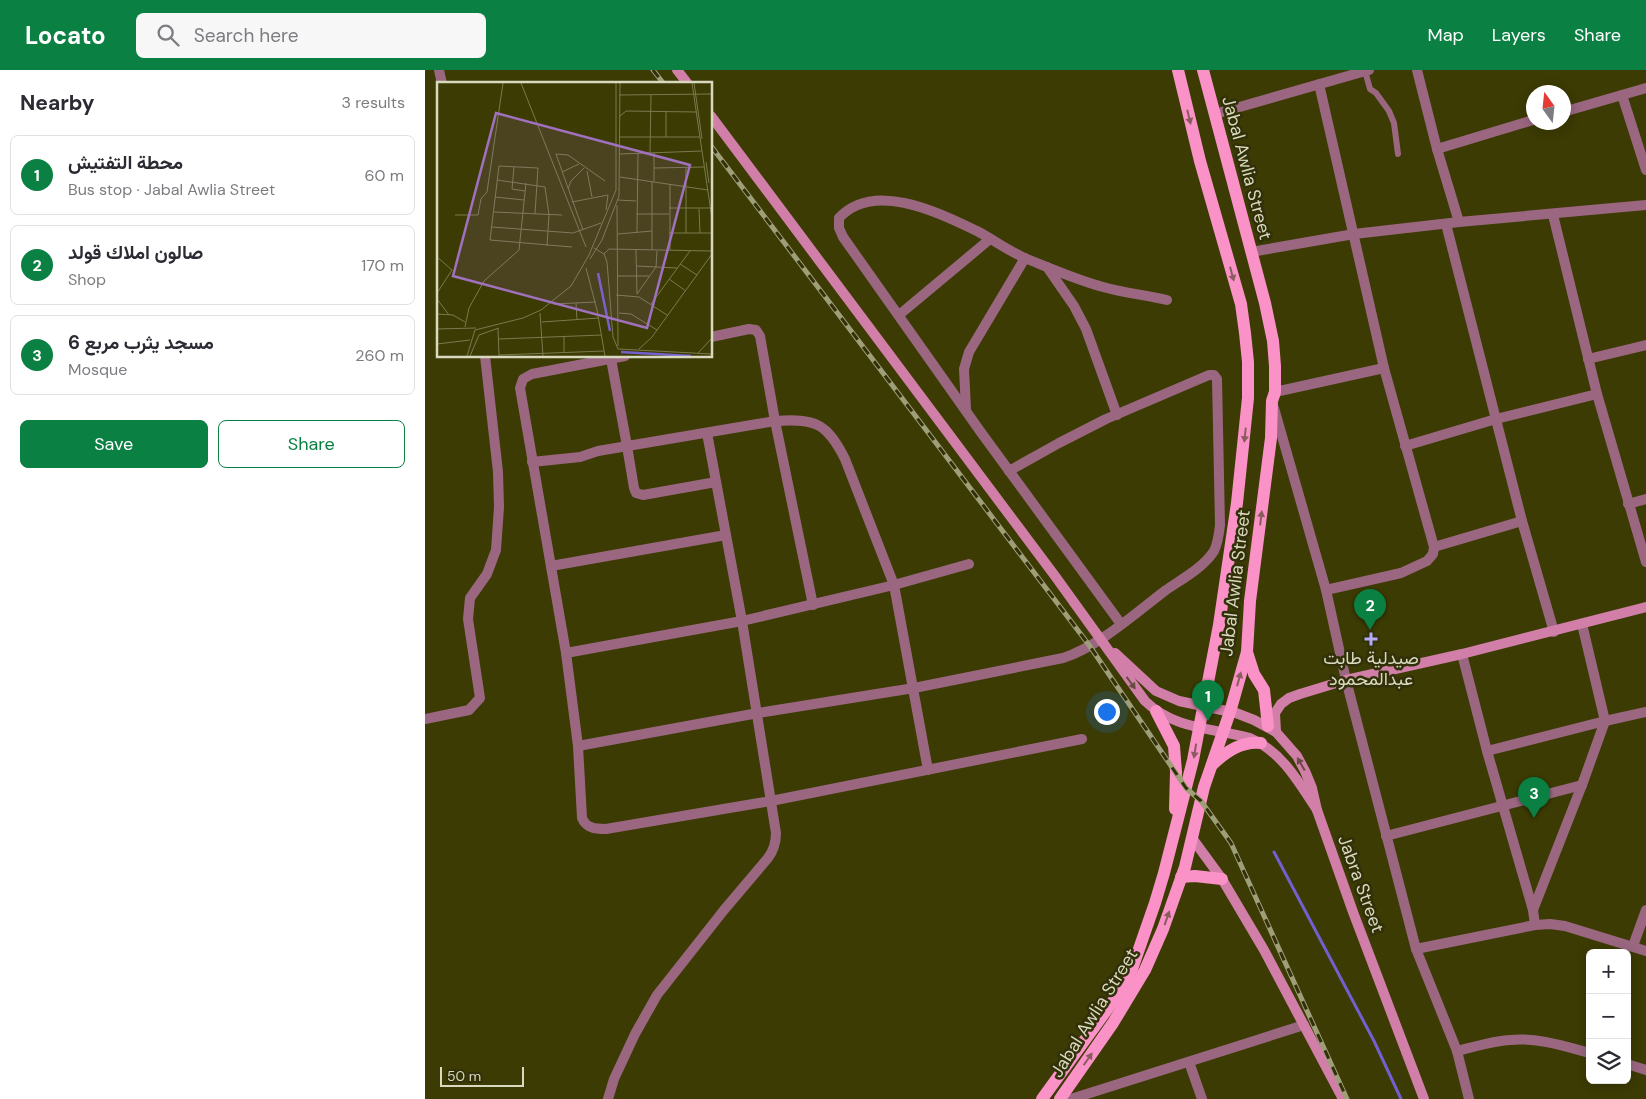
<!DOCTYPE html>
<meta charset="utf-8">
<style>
body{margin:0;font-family:"DM Sans",Vazirmatn,sans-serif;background:#f7f7f7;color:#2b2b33}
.controls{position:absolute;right:15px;bottom:15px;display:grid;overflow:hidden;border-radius:8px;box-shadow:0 2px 12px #0003}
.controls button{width:45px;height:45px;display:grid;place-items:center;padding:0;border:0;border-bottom:1px solid #e1e1e2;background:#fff;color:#2b2b33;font:25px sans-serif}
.compass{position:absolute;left:1101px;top:15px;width:45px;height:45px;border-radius:50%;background:#fff;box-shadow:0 2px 12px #0003;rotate:345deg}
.scale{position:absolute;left:15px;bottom:12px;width:84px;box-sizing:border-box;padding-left:5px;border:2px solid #d8d9be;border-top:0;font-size:14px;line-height:18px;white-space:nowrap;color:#d8d9be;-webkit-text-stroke:4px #313009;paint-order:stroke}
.you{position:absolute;left:681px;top:641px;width:18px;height:18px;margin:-12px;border:4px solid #fff;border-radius:50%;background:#1a73e8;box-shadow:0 0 0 8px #1a73e833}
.badge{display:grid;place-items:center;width:32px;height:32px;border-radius:50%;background:#0b8043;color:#fff;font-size:16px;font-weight:700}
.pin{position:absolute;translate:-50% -41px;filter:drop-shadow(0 1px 2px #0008)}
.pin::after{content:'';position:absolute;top:26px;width:18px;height:15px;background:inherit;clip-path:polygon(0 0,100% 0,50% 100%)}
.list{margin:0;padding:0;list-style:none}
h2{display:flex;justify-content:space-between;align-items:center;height:65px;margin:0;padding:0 20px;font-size:21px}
h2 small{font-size:16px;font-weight:400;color:#7c7c81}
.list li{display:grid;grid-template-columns:32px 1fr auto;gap:15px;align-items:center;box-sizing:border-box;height:80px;margin:0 10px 10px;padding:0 10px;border:1px solid #e1e1e2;border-radius:8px}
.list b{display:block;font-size:19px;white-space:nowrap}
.list p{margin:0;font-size:16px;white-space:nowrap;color:#7c7c81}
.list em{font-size:16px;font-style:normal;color:#7c7c81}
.actions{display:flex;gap:10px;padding:15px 20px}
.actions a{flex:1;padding:11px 0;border:1px solid #0b8043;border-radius:8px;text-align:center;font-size:18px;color:#0b8043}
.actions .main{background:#0b8043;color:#fff}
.icon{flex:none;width:28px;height:28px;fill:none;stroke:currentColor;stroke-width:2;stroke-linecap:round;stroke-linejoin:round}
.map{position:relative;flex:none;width:1221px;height:1029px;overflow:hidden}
header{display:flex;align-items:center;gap:30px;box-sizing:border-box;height:70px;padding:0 25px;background:#0b8043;color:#fff}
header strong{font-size:24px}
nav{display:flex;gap:28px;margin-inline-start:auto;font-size:18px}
.search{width:350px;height:45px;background:#f7f7f7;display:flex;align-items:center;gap:12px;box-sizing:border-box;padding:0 18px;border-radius:8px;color:#7c7c81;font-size:19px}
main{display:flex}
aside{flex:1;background:#fff}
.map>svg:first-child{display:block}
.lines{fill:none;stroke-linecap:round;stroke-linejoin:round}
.stream{stroke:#745fcf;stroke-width:3}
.lane{stroke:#9b6780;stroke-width:6}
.street{stroke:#9b6780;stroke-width:10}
.secondary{stroke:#d17fa8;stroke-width:10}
.primary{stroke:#fa91c7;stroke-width:12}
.rail-casing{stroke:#9e9e79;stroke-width:5}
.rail{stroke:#313009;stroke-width:3;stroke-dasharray:9;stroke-linecap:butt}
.oneway{fill:#8b5c5e}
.oneway2{fill:#694c41}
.poi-dot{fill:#b5acf9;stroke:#313009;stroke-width:2}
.labels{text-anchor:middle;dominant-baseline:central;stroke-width:5;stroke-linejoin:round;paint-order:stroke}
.street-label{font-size:18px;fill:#d8d9be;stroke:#313009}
.poi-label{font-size:18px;fill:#d8d9be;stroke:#313009}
.inset-river{fill:none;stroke:#745fcf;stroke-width:2.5}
.inset-road{fill:none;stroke:#7a7a4e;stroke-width:1}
.view{fill:#a071bf;fill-opacity:0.15;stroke:#a071bf;stroke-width:2.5}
.inset-edge{fill:none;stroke:#d8d9be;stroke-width:2.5}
</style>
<header>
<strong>Locato</strong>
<div class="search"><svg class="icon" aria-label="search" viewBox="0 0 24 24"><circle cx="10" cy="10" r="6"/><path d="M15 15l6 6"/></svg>Search here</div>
<nav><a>Map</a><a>Layers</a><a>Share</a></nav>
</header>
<main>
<aside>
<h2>Nearby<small>3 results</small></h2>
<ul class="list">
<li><span class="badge">1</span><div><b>محطة التفتيش</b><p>Bus stop · Jabal Awlia Street</p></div><em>60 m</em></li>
<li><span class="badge">2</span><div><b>صالون املاك قولد</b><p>Shop</p></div><em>170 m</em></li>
<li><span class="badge">3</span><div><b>مسجد يثرب مربع 6</b><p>Mosque</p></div><em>260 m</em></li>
</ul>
<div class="actions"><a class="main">Save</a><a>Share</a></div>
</aside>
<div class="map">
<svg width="1221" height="1029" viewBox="0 0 1221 1029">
<rect width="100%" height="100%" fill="#3c3b04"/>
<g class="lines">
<path class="stream" d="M849,782L949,971L976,1029"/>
<path class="lane" d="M940,1L945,19L951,23L964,41L969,53L973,84"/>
<g class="street">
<path d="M14,0L17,14"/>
<path d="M992,0L1012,79L1034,152"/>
<path d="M894,14L959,298L1009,477L1008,484L1002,491L976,503L901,520"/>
<path d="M1197,25L1221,100"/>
<path d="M1138,42L1221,18"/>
<path d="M790,44L944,0"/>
<path d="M1012,79L1108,50"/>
<path d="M1128,145L1172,324L1221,492"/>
<path d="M1021,154L1097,451L1129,562"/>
<path d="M826,182L929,164L1034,152L1221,135"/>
<path d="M622,197L649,236L661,259L692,345"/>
<path d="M474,245L565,169"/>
<path d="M286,267L324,259L331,260L335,266L350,351L388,535"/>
<path d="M200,286L107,304L98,309L95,318L141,583L153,676L157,748C161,758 170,759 181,759L346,731L657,669"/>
<path d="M186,289L202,376L209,418L211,423L218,425L291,412"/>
<path d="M1163,289L1221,275"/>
<path d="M850,322L959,298"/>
<path d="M849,338L901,520L921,610L991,879L1032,981L1044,1029"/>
<path d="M541,339L539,299L544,282L600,188"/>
<path d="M980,376L1071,349L1172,324"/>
<path d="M107,392L155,387L173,381L350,351C390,348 402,353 420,389L469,515L503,700"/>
<path d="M1203,434L1221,429"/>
<path d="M1009,477L1097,451"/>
<path d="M126,496L301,465"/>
<path d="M696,554L555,361L418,167L414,158V148C449,110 514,143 552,161C569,170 585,182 602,189C627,199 652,210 678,217C699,223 721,225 742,230"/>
<path d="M141,583L317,551L469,515L544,494"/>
<path d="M1037,584L1062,681L1108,840L1110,855"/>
<path d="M0,649L44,640L55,628L43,549L45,528L62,504L71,480L74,437L73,402L60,286"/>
<path d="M153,676L333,643L489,618L638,588C673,577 712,542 741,520C757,509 778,498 789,481C793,473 794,464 795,455L792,309L789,305H784L681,349L634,373L584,401"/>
<path d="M1062,681L1180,651L1221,642"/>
<path d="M961,766L1157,715"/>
<path d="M1108,840L1157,715L1180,651L1157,554"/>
<path d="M1208,876L1221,840"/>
<path d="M991,879L1110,855L1125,854L1140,856L1221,881"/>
<path d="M1032,981C1049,977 1067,971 1085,970C1111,967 1139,976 1165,983"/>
<path d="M764,992L777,1029"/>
<path d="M1202,994L1221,1000"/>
<path d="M183,1029L189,1009L210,964L232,925L299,840L343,788C349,780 351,773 351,763L317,551L282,363"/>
<path d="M646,1029L879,955"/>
</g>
<g class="secondary">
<path d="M252,0L263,14"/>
<path d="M286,46L630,506L720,631C750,660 788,658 825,668C857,682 873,711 892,740"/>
<path d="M690,583L731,621L754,631L811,643L829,650L851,662L872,686L880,701L887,718L892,740L928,842L999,1029"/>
<path d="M851,662L850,643L856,634L864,628L875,624L921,610L1037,584L1221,537"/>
<path d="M767,768L797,809L839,880L918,1029"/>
</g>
<g class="primary">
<path d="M822,582L829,604L839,620L843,656"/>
<path d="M731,641L749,676L751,702L750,739"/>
<path d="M788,694C802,681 817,671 836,673"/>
<path d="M756,807L770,806L797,809"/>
<path d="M617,1029L694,923L707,899L730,833L739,803L768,690L794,555L812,433L823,328V292L820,263L816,234L775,91L753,0"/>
<path d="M635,1029L688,953L720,900L738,859L760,797L779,717L805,642L822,582L825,531L846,368L847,331L850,322V296L848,271L840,233L778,0"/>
</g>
<g class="rail-casing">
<g id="rail">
<path d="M228,0L239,14"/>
<path d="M286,76L664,575L761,718L776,731L806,773L922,1029"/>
</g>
</g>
<use href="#rail" class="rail"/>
</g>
<defs><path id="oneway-solid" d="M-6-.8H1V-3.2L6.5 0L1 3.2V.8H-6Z" transform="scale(1.25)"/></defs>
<g class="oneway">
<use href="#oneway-solid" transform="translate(764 47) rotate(76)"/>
<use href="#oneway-solid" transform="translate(807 204) rotate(75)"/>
<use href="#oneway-solid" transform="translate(820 365) rotate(96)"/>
<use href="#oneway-solid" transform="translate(836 448) rotate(-83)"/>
<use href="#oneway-solid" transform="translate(814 609) rotate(-75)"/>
<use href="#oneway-solid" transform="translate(770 681) rotate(99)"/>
<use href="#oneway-solid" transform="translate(742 848) rotate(-71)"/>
<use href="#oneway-solid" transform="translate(663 989) rotate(-55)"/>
</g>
<g class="oneway2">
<use href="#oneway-solid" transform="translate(706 613) rotate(54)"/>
<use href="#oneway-solid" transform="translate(876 694) rotate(-120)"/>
</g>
<path class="poi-dot" d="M943.5 561.5h5v5h5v5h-5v5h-5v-5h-5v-5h5z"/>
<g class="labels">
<g class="street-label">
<text transform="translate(822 98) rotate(75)">Jabal Awlia Street</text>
<text transform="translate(810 513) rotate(-83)">Jabal Awlia Street</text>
<text transform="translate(936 814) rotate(70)">Jabra Street</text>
<text transform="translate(669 943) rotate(-58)">Jabal Awlia Street</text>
</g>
<g class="poi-label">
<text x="946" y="588">صيدلية طابت<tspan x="946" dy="21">عبدالمحمود</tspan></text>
</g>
</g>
<g transform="translate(12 12)">
<rect width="275" height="275" fill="#3c3b04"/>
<path class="inset-river" d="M161,191L173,249M184,270L254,274"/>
<path class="inset-road" d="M84,1L149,165M255,1L275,137M257,1L265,57M182,13L275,12M229,29V55M183,34L189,29L259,30M183,55H263M213,71L214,13M217,71V99M183,72L265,69M269,80L272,101M77,85L75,107L88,109M217,86L267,85M249,86V151M150,89L155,115M125,90L142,82M183,95L271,108M60,98L108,105L112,133L110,164M233,102V168M131,107L134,99L147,86M58,115L87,118M181,118L199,119M135,120L171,113L169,128M180,123L181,264M232,126H274M262,127L263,151M57,130L125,133M98,132L101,86L62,84L53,158L135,165M199,132H232M18,133H41L44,117L50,110L66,1M55,145L136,151L164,141M146,148L119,72L131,73L168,99M200,150L201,71M232,151H275M181,152L215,149M157,166L167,172L170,180L176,255L181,267L275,272M199,168L200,212M215,168V99M167,172L172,167L275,169M0,175L15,188L0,211M153,177L165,158L182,114L183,1M243,182L260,193M199,184L240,186M149,186L160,228L168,274M180,194H212M232,197L249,209M200,212L219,185L220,169M179,213L202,215L230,233M0,217L12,233M139,221L140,238M116,222L159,220M214,222L253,169M103,231L106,274M182,231L194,232L220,248M0,232L16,233L28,240M105,240L162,236M28,245L32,226L47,199L82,168L89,101M0,247L39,246M61,247L62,274M127,255V271M62,257L165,253M0,262L33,258M202,267L215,255L275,172M261,271L275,256M62,273L167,269M30,274L38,248L86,236L104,228L134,204L152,173L179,108V1M33,274L42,253L62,246"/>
<path class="view" d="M59,31L253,83L210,246L16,194Z"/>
<rect width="275" height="275" class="inset-edge"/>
</g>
</svg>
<div class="controls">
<button>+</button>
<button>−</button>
<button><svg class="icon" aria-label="layers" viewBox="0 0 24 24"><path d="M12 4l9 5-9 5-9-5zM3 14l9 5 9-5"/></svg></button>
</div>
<svg class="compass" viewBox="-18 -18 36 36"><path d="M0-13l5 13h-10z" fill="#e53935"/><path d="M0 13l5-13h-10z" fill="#7c7c81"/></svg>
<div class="scale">50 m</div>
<div class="you"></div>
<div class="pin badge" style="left:783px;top:651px">1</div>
<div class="pin badge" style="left:945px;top:560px">2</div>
<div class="pin badge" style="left:1109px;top:748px">3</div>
</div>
</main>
